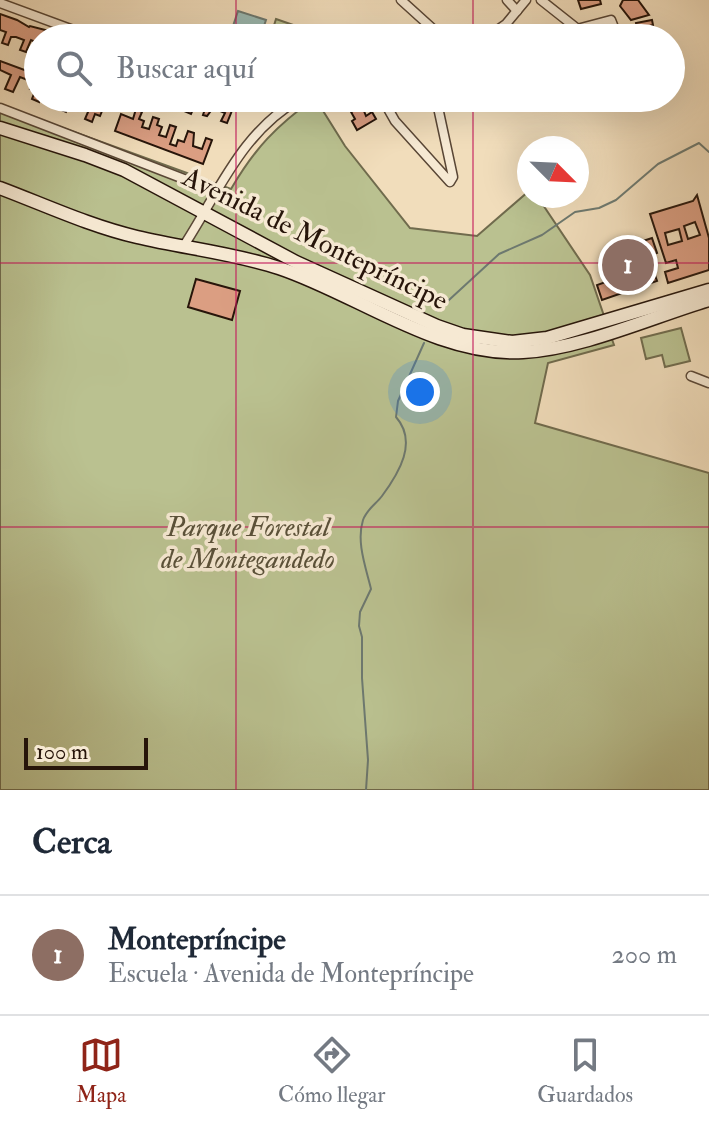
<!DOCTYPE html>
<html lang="es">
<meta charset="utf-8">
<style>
body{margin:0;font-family:"IM FELL Double Pica",serif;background:#f2f2f3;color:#1f2937}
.compass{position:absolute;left:517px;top:136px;width:72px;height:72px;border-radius:50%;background:#fff;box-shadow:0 8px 32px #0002;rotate:114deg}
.scale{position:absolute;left:24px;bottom:20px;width:124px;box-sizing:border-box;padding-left:8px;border:4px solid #27150a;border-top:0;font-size:22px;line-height:28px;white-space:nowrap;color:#27150a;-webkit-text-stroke:6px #f6e9d3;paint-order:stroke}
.you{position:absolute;left:420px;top:392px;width:28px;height:28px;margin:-20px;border:6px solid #fff;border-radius:50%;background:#1a73e8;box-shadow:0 0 0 12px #1a73e833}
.badge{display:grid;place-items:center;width:52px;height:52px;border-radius:50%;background:#8f2418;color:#fff;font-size:26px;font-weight:700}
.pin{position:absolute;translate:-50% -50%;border:4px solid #fff;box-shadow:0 2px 8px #0006}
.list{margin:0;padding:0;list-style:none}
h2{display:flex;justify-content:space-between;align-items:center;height:104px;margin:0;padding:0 32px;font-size:34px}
h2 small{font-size:26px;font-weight:400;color:#747a83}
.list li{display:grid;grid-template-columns:52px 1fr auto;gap:24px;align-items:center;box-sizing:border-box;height:120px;padding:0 32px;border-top:2px solid #e0e1e3}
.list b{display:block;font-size:30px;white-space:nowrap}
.list p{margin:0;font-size:26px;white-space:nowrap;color:#747a83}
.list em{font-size:26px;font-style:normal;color:#747a83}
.icon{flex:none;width:44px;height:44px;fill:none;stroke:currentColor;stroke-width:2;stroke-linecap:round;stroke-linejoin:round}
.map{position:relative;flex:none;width:709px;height:790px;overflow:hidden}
.search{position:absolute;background:#fff;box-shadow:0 8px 32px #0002;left:24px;right:24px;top:24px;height:88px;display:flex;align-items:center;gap:20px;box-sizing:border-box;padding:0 28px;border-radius:44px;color:#747a83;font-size:30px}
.sheet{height:224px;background:#fff}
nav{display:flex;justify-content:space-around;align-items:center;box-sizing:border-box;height:112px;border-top:2px solid #e0e1e3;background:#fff;font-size:22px;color:#747a83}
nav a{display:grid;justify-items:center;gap:4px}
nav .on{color:#8f2418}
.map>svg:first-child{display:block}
.green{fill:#bac190;stroke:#706b4d;stroke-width:2}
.water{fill:#9bbbb4;stroke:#6d7970;stroke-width:2}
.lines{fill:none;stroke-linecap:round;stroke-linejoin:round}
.stream{stroke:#6d7970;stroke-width:2}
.building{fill:#db9e82;stroke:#27150a;stroke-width:2;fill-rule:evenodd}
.street-casing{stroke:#5a4736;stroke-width:11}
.secondary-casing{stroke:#27150a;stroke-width:15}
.street{stroke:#f6e9d3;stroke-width:8}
.secondary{stroke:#f6e9d3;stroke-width:12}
.grid{fill:none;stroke:#c2185b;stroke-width:2;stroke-opacity:0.55}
.labels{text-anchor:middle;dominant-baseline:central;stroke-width:7;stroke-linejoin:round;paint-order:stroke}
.street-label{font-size:28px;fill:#27150a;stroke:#f6e9d3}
.park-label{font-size:28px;font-style:italic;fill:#5a5139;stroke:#f6e9d3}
</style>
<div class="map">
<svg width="709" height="790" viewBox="0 0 709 790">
<rect width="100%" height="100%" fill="#f1ddbb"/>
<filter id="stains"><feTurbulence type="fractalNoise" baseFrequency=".0025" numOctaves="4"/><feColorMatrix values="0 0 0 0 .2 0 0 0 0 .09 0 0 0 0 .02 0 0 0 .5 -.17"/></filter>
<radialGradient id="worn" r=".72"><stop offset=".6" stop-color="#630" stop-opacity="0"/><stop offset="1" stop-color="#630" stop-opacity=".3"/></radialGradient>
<g class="green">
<path d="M276,19L319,34L318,38H270Z"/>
<path d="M315,98L345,146L410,228L477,236L529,191V196H537L590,275L614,345L548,363L535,423L709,473V790H0V105L231,189C255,148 276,126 315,98Z"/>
<path d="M681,328L690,361L665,367L662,355L646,359L641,338Z"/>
</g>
<path class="water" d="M238,11L266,20L261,35L233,26Z"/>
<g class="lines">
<g class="stream">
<path d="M437,311L499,254L542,235L575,212L599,208L616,200L658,164L699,143L709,152"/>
<path d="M366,790L368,760L362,678V637L359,626L360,612L371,589C366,568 356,542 363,520C367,509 376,504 382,496C399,473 418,442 396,417L398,401L424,343"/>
</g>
</g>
<g class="building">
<path d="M578,0H600L601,4L581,9Z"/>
<path d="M623,0H638L649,15L631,20L620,6Z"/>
<path d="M0,14L17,20L29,27L30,26L49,31L63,38H38V43L31,40L26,52L20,50L24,40L16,37H11L8,45L2,43L6,32L0,30Z"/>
<path d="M652,20L653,25L649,26L652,37L657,38H635L632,29L637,28L636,23Z"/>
<path d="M543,27L555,35L553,38H529L535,29L540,32Z"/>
<path d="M0,61L38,75L39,102L32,99L35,91L30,89L33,82L20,77L13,92L5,89L11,75L0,70Z"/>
<path d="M63,98H99L106,101L100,116L95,114L92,122L85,119L91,105L77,99L74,106L69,104L66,112L59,109Z"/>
<path d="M189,98H223L235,103L227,123L221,121L225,113L213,108L207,116L203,115L206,106L196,102L191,114L184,111Z"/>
<path d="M362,106L366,116L372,112L376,119L357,130L352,121L355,119L351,112Z"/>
<path d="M136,109L142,112L139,119L144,121L142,127L149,129L153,117L159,119L157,125L162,127L159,135L166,137L170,125L176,127L170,144L176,146L178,140L184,142L188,131L194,133L193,146L202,149L206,138L212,140L203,164L115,131L121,114L133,119Z"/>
<path d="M697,195L709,238V270L668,283L665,272L678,268L676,260L666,263L650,214L693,201ZM695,222L700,235L688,239L684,226ZM679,229L682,241L668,245L665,233Z"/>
<path d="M652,238L657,253L643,258L647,268L652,267L657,281L602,300L597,285L620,277L619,275L640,270L636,257L641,255L637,243Z"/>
<path d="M196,279L240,291L232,320L188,307Z"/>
</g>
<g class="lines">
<g class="street-casing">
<g id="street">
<path d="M401,0L443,38"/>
<path d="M507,0L517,11"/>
<path d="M541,0L589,38"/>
<path d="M0,3L95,38"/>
<path d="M577,29L611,20L618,38"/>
<path d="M486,38L506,24L526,0"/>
<path d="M257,98L283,108"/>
<path d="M382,98L395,121L450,182L453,177L436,98"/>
<path d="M0,108L215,191"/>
<path d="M183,247C219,192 241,132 301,98"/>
<path d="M691,376L709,383"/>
</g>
</g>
<g class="secondary-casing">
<g id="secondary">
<path d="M0,128L85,155L124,170L296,262L437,326L463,335L512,342L547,338L709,290"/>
<path d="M0,188C45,205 90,226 137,237C183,248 233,253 279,268C357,294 438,357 523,352C582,349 652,317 709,300"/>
</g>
</g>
<use href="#street" class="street"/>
<use href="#secondary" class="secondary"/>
</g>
<path class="grid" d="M236,0V38M473,0V38M236,98V790M473,98V790M0,263H709M0,527H709"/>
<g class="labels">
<g class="street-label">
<text transform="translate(315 239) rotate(26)">Avenida de Montepríncipe</text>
</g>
<g class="park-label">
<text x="248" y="527">Parque Forestal<tspan x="248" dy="32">de Montegandedo</tspan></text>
</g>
</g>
<rect width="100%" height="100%" filter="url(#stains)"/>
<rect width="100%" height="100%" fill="url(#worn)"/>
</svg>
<svg class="compass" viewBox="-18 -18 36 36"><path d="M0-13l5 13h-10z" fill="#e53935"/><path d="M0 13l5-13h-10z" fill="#747a83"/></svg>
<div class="scale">100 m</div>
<div class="you"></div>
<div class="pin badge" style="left:628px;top:265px;background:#8d6e63">1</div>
<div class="search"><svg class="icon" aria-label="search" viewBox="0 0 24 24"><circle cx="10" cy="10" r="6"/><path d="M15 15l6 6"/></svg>Buscar aquí</div>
</div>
<section class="sheet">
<h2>Cerca<small></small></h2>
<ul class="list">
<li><span class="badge" style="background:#8d6e63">1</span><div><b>Montepríncipe</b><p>Escuela · Avenida de Montepríncipe</p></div><em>200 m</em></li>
</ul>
</section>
<nav>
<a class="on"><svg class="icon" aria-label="map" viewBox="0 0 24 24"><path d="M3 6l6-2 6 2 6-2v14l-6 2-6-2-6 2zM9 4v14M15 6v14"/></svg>Mapa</a>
<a><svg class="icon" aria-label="directions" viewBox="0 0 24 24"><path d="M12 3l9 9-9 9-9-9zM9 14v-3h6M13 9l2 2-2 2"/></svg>Cómo llegar</a>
<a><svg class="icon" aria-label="saved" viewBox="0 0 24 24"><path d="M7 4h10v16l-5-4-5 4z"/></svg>Guardados</a>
</nav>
